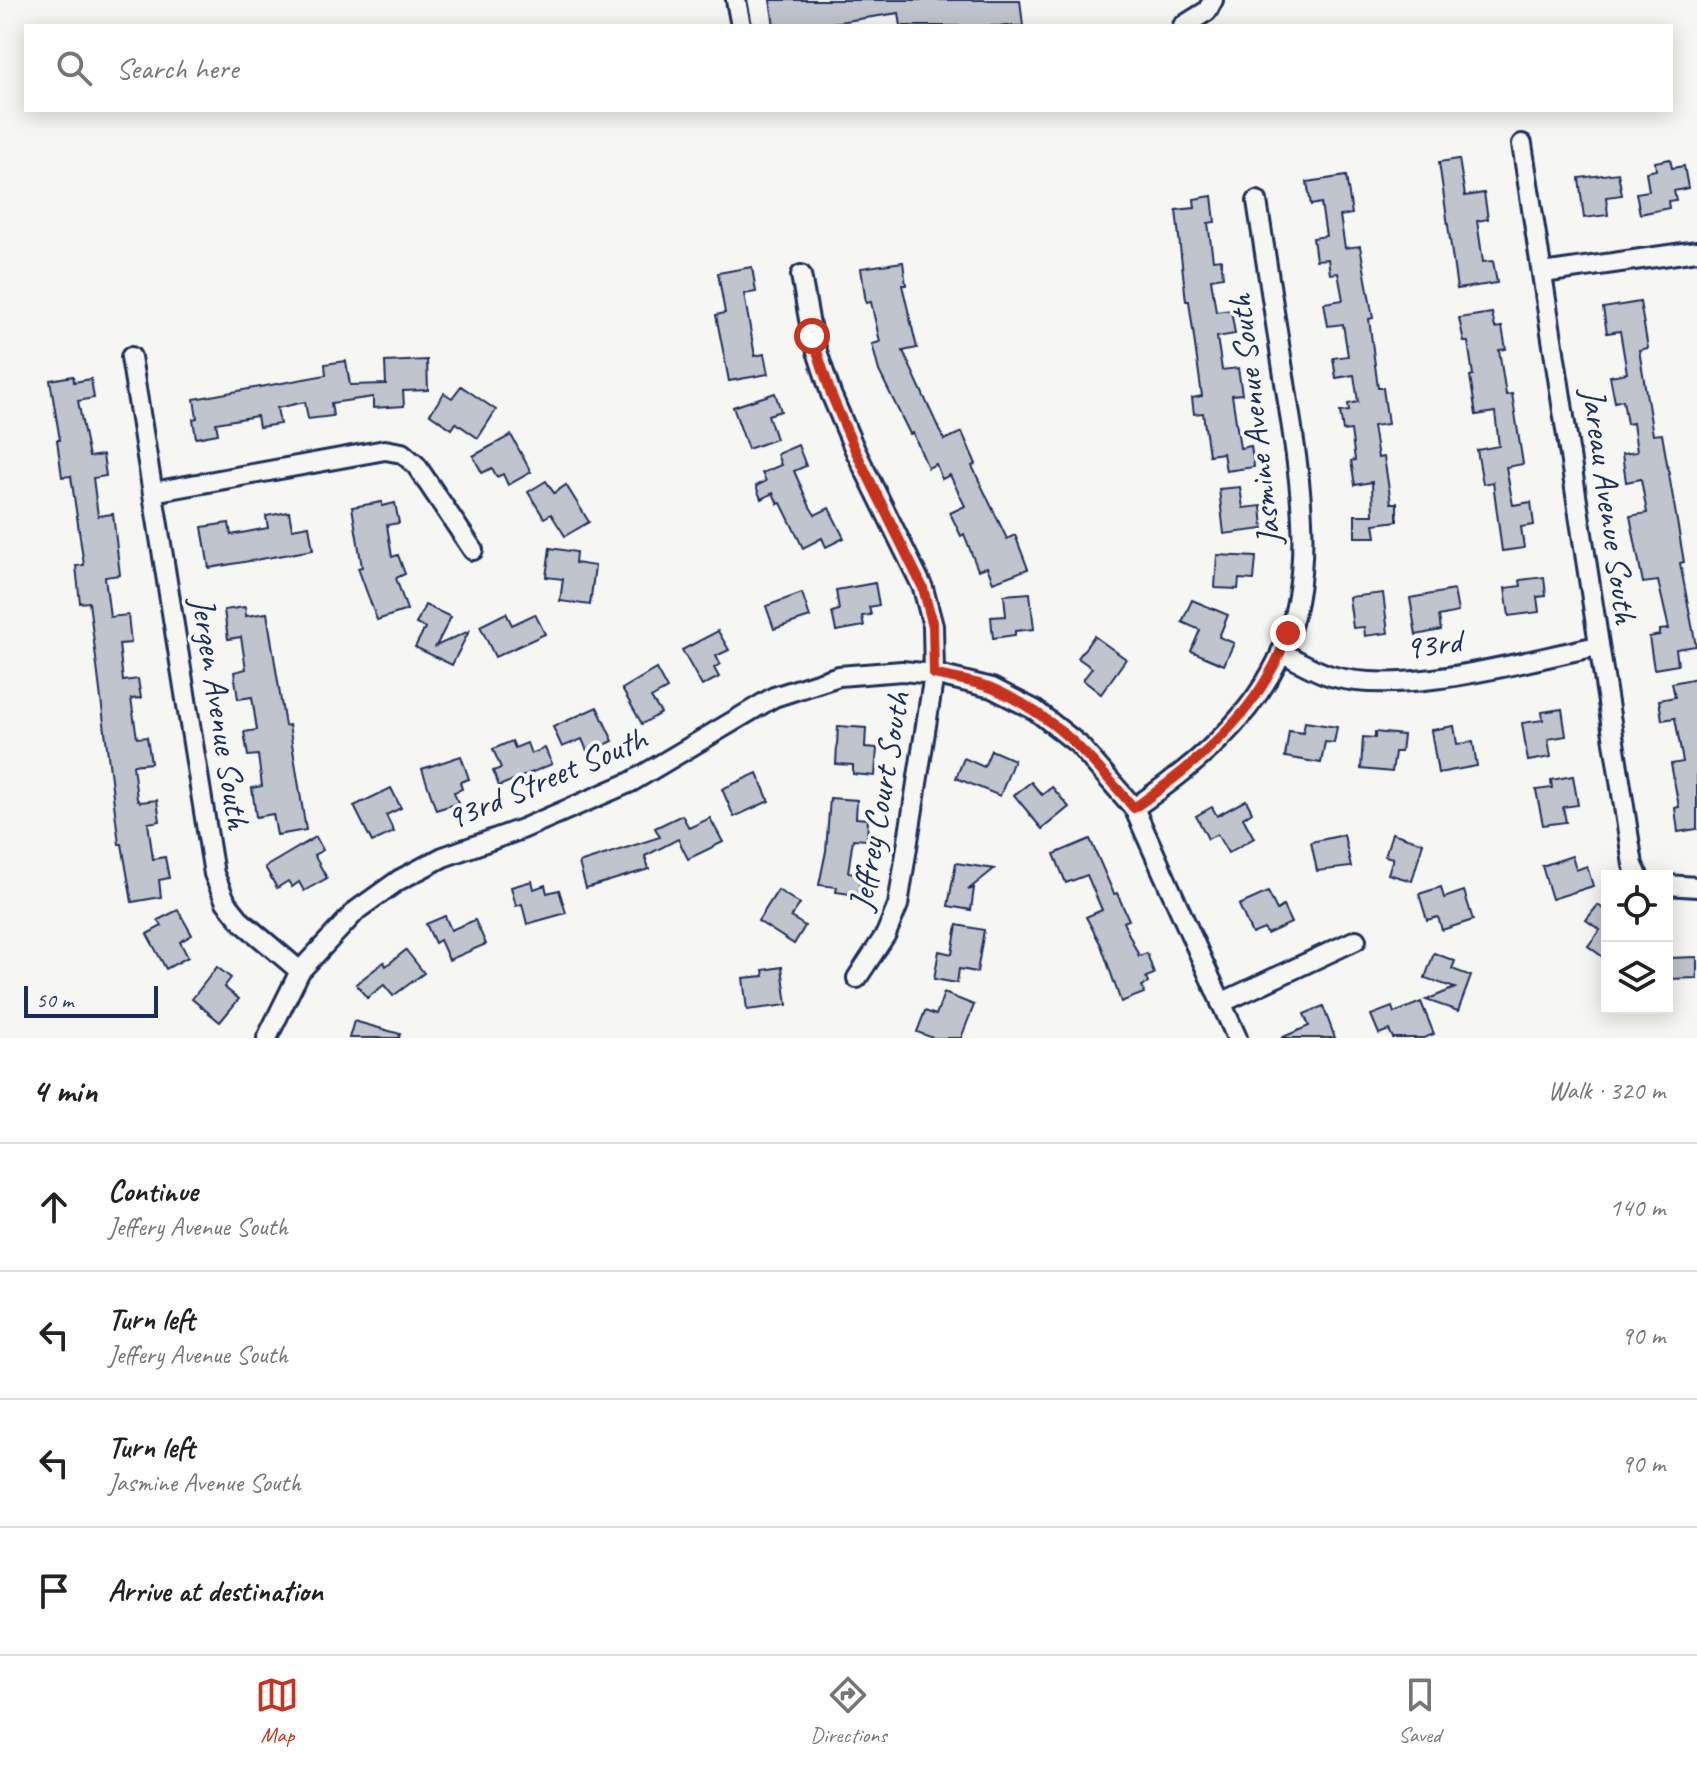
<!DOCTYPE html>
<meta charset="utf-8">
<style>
body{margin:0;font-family:Caveat,sans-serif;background:#f6f6f6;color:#222}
.controls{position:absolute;right:24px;bottom:24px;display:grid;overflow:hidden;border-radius:0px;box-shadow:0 4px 20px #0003}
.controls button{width:72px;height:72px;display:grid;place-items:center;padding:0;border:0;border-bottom:2px solid #e0e0e0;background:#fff;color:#222;font:40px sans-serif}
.scale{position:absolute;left:24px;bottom:20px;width:134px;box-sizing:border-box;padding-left:8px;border:4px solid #1b2f5e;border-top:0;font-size:22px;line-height:28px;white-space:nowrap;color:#1b2f5e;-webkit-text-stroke:6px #f6f6f2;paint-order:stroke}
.stop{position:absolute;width:24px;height:24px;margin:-18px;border:6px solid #c8321e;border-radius:50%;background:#fff}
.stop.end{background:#c8321e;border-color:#fff;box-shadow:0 2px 8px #0008}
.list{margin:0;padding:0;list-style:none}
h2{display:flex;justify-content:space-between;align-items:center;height:104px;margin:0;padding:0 32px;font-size:34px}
h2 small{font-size:26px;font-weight:400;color:#767676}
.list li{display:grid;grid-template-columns:52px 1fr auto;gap:24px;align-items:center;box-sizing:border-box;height:128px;padding:0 32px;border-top:2px solid #e0e0e0}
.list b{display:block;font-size:30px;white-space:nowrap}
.list p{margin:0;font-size:26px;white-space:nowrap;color:#767676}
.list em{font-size:26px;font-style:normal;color:#767676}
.icon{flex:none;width:44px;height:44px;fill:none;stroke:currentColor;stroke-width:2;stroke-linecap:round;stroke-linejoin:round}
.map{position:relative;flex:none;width:1697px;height:1038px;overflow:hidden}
.search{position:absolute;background:#fff;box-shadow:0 4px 20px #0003;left:24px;right:24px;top:24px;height:88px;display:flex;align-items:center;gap:20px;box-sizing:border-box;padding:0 28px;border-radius:0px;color:#767676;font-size:30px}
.sheet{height:616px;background:#fff}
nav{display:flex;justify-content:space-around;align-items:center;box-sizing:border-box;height:112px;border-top:2px solid #e0e0e0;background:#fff;font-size:22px;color:#767676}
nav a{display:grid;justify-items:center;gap:4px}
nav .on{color:#c8321e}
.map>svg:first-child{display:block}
.building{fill:#c0c4cd;stroke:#1b2f5e;stroke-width:2}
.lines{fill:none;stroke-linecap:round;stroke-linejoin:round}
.minor-casing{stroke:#1b2f5e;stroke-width:24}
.minor{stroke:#f6f6f2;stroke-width:18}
.route{stroke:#c8321e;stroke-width:10}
.labels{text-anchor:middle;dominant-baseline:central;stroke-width:7;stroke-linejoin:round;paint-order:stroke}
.street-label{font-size:34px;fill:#1b2f5e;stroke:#f6f6f2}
</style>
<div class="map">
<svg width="1697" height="1038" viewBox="0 0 1697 1038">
<rect width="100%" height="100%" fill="#f6f6f2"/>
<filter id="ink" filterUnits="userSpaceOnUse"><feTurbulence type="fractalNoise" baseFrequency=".0125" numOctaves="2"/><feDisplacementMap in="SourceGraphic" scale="16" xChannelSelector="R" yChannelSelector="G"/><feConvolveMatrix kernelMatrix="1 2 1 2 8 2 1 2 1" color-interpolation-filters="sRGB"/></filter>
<g filter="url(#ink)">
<g class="building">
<path d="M770,0H1020L1023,26H901L899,13L812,26H774Z"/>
<path d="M1459,159L1465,196L1484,193L1488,219L1477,221L1483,262L1493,261L1497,283L1457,289L1439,162Z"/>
<path d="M1670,159L1672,168L1684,166L1688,188L1674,191L1676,200L1668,201L1669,208L1640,214L1636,193L1649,191L1646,172L1656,170L1655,162Z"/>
<path d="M1618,173L1622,195L1606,197L1608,215L1584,218L1579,178Z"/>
<path d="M1346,176L1352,214L1340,216L1345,248L1360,246L1373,318L1369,319L1378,388H1383L1388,424L1373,426L1378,458L1384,457L1391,503H1397V521L1374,524L1376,537H1355V515H1373L1372,482L1355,485L1351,461L1355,460L1351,430L1343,431L1340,412L1349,411L1348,404L1358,402L1354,375L1336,378L1333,358L1348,356L1343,324L1328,326L1324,303L1343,300L1338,273L1330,274L1328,259L1316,260L1313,238L1326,236L1321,203L1311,205L1307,182Z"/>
<path d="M1212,196L1215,222L1208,223L1213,260L1221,259L1223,277L1211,279L1216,312L1231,310L1235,334L1217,337L1222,370L1238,368L1242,394L1232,395L1240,448L1251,446L1254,467L1226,471L1223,453L1209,455L1203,413L1194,414L1192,398L1202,396L1189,301H1186L1176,210L1195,208L1194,199Z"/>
<path d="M903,262L906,285H902L917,348L903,351L944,440L962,432L976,464L972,466L1007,539L1015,535L1028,569L993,582L987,567L978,570L964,534L961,536L950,513L965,506L950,475L942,479L936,464L928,468L913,433L910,434L879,371L872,344L880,342L871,302L866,303L861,268Z"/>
<path d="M752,267L756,292L744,294L755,356L764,354L768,374L729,381L716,315L725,313L718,273Z"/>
<path d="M1640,302L1648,348L1639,350L1653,435L1662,434L1684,562L1680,563L1696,646L1676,649L1678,665L1654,669L1649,637L1660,635V630L1669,629L1658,581L1643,583L1630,516L1647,513L1641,479L1626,482L1622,454L1637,452L1633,423L1627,424L1623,400L1615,402L1610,376L1627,373L1620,331L1607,333L1603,308Z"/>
<path d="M1492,313L1495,328L1502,327L1506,349L1499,350L1506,395L1512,394L1523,464L1506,467L1513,505L1531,502L1534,525L1521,527L1524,548L1502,551L1493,482L1483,484L1477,450L1499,446L1495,412L1476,415L1470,376L1473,375L1468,342H1464L1459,318Z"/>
<path d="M427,360L428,390L403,391L404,406L373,408V397L331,403L333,416L308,419L305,402L277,408L280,424L259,427L257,416L216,423L218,434L196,438L193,419L197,418L194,399L326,375L325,364L346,361L350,385L386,384L385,362Z"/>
<path d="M73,376L74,382L91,379L94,398L78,401L89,457L103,455L106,476L93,478L98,516L113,514L120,575L105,577L110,617L128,615L131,643L119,644L123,681L138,679L141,698L131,699L137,738L147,737L151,763L133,765L137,799L140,802L157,800L160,821L148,823L153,859L165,857L169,878L159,880L161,897L132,902L122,844H119L89,602L80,603L76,566L84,565L71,476L62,477L57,440H60L50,380Z"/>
<path d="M461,386L496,410L478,438L456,423L452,429L430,414L444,393L452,398Z"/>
<path d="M775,393L781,411L768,415L776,439L748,449L733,407Z"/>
<path d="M511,435L531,472L508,485L503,474L497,477L492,468L482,473L473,456Z"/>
<path d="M798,445L806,466L794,471L810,507L815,515L829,508L844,538L826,547L822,538L803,548L781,503L778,504L773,493L761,499L756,486L766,481L762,473L781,465L777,454Z"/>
<path d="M546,481L554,493L566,485L589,522L565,536L551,514L544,518L528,492Z"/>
<path d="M1240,487L1243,508L1261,506L1263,529L1224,534L1219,489Z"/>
<path d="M382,502V506L395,503L399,523L387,525L392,557L398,555L405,574L396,578L407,610L377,620L358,568L362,567L352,507Z"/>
<path d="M289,512L292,529L309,526L313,550L209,568L202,527L229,523L231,535L268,528L266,516Z"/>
<path d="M550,548L576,552L575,563L595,566L590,605L560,601L563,579L546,577Z"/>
<path d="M1217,555L1256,557L1254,580L1239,579L1238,589L1215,588Z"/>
<path d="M1544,577L1546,596L1537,597L1539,612L1509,616L1505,588L1521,586L1520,580Z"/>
<path d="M875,583L879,605L869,607L871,615L862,616L864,626L836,631L832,612L839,610L836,590Z"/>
<path d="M1454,590L1458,612L1439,616L1441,630L1416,635L1410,598Z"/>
<path d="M802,593L810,617L774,629L766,606Z"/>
<path d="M1030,593L1034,629L1015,631V635L993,638L991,617L1006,616L1004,595Z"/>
<path d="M1383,593L1388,633L1365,636L1364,627L1353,628L1349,597Z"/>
<path d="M1192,600L1228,615L1219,637L1234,643L1224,665L1191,651L1200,630L1182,622Z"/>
<path d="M425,605L451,617L436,646L469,631L452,665L415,647L425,628L416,624Z"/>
<path d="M245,607L246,616L267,613L285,726L289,725L306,830L277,835L273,814L256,817L252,788L262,786L258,755L248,756L244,732L257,730L252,697L238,699L234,672L246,669L241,637L228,639L224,610Z"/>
<path d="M506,613L512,625L535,614L545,634L495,657L480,626Z"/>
<path d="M718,631L729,650L716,656L720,664L714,668L719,677L702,686L682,650Z"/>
<path d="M1094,636L1126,659L1101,694L1083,680L1092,668L1078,658Z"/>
<path d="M656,669L667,689L651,698L661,713L642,724L622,689Z"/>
<path d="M1697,678V829L1678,832L1675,808L1679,807L1671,764L1683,762L1675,718L1662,720L1659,700L1675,697L1672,683Z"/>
<path d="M597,707L613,741L588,753L582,739L562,747L553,727Z"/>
<path d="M1562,709L1566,736L1548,739L1551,757L1528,761L1522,723L1543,720L1542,712Z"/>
<path d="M1305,722L1337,727L1334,743L1325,742L1321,763L1285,757L1289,731L1303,733Z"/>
<path d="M838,726L866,728L865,747L877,748L875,776L853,774V765L836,764Z"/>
<path d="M1454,726L1457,744L1473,742L1477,766L1438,773L1431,730Z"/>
<path d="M1375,732L1403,735L1401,752H1395L1392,772L1361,769L1363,737L1375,738Z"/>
<path d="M512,741L515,748L527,743L531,754L545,748L552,764L499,786L493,771L501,768L493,749Z"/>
<path d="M991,750L1014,760L1000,796L956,778L964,758L984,767Z"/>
<path d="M461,756L469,779L460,782L462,789L454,792L458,803L436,810L422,769Z"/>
<path d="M757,773L769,801L734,817L722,789Z"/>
<path d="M1573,776L1578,805L1563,807L1566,822L1543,825L1536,790L1552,788L1551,780Z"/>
<path d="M1031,782L1042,795L1052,787L1069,807L1042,829L1014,795Z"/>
<path d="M391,788L401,808L386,815L394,832L372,842L354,806Z"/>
<path d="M830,798L857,800L856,818L868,819L867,840L853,839L848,872L861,874L858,895L836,892L837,887L819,885L826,851Z"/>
<path d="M1246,800L1252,812L1243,818L1254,838L1228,853L1217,834L1208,839L1196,816L1212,807L1217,816Z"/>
<path d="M682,815L689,828L710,818L723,842L688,859L678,839L645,856L649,869L586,888L579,863L660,837L655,828Z"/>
<path d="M1392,833L1423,843L1412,881L1388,874L1393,858L1385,856Z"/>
<path d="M1344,835L1351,867L1317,871L1311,842Z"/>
<path d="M316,837L323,850L314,855L327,878L304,891L299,882L292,887L288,881L277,888L265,867Z"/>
<path d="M1090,839L1114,894L1117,893L1129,920L1123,922L1139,956L1147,953L1154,974L1146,977L1148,983L1142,986L1144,993L1121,1002L1101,945L1086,917L1102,910L1087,875L1066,883L1054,854Z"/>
<path d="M1572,856L1576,870L1587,866L1593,886L1552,899L1542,866Z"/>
<path d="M956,863L994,869L968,890L974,888L971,910L948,906Z"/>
<path d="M532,881L534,889L545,885L547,893L559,890L566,913L527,924L522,904L516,906L511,887Z"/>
<path d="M1441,887L1444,898L1464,891L1473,920L1442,930L1438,917L1427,920L1419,894Z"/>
<path d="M778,890L800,904L791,917L805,926L794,944L758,921Z"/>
<path d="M1268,892L1277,910L1283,906L1291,923L1267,934L1264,929L1252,934L1239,905Z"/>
<path d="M1598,905L1607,912V960L1588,946L1600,930L1586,920Z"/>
<path d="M178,910L192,935L180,942L188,957L166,969L147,934L162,926L158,920Z"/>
<path d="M445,916L451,930L475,920L486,944L449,960L440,940L435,943L426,924Z"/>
<path d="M957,925L984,930L977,972L959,969L957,983L934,979L939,951L952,954Z"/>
<path d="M406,950L424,973L393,996L384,985L367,998L356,984L384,962L386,966Z"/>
<path d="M1434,953L1455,961L1452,969L1471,976L1458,1011L1426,1000L1455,988L1425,978Z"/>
<path d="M1697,957V978L1667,979V958Z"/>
<path d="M217,967L231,978L224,987L239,999L220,1022L192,999Z"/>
<path d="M782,967L787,1005L747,1010L743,978L764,976L763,970Z"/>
<path d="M944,993L974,1005L961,1038H933L917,1032L925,1011L936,1015Z"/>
<path d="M1421,1002L1434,1034L1424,1038H1393L1389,1030L1379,1034L1371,1015L1392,1007L1394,1013Z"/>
<path d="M1323,1006L1335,1038H1281L1309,1026L1304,1014Z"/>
<path d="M354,1021L400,1034L399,1038H349Z"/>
</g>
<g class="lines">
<g class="minor-casing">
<g id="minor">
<path d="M736,0L741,26"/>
<path d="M1183,26L1207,11L1213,0"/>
<path d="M1522,144L1633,865L1638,876"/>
<path d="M1543,273L1697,251"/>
<path d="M801,275L812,336L831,394L855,450L923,588L933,626L934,674L898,905L886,934L857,978"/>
<path d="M131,357L214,874L226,902L242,922L300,971"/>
<path d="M153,492L385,450L402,453L416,465L473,550"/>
<path d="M1281,652C1297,660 1314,671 1331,676C1404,697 1523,661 1598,646"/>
<path d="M1134,808C1194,766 1252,720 1282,651C1319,567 1297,463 1284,376C1275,318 1266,259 1257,201"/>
<path d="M1667,885L1697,887"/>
<path d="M1221,1003L1356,940"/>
<path d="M267,1038L300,971L357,910L399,880L443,857L522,829L631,782L774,697L839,676L902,671L934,674L992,688L1035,710L1078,744L1134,808L1237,1038"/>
</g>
</g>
<use href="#minor" class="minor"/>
</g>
</g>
<g class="lines" filter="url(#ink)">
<path class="route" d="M812,336L831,394L855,450L923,588L933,626L934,674C954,679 976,681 994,689C1056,716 1091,758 1134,808C1199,762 1261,711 1288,633"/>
</g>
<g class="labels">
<g class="street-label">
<text transform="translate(1254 420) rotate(-97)">Jasmine Avenue South</text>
<text transform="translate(1610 506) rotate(82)">Jareau Avenue South</text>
<text transform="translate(1433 644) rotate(-8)">93rd</text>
<text transform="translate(221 713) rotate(81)">Jergen Avenue South</text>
<text transform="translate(546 778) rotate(-23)">93rd Street South</text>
<text transform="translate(879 801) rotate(-80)">Jeffrey Court South</text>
</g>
</g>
</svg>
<div class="controls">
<button><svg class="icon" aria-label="locate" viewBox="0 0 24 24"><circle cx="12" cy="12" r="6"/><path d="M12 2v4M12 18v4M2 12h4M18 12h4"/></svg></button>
<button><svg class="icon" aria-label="layers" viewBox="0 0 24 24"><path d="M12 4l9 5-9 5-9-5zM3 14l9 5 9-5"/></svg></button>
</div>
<div class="scale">50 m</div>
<div class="stop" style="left:812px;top:336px"></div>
<div class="stop end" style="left:1288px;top:633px"></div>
<div class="search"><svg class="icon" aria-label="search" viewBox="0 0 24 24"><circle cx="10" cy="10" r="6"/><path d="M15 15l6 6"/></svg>Search here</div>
</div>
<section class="sheet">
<h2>4 min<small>Walk · 320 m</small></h2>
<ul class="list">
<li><svg class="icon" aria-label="ahead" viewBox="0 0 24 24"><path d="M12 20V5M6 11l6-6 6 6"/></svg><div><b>Continue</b><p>Jeffery Avenue South</p></div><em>140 m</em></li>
<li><svg class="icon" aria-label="left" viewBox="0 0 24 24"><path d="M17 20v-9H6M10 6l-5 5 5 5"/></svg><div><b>Turn left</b><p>Jeffery Avenue South</p></div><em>90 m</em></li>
<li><svg class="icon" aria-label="left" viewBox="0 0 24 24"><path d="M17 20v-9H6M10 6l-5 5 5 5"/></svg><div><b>Turn left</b><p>Jasmine Avenue South</p></div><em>90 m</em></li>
<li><svg class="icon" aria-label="arrive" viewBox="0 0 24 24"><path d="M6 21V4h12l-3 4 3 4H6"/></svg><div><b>Arrive at destination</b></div></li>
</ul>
</section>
<nav>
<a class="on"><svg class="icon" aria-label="map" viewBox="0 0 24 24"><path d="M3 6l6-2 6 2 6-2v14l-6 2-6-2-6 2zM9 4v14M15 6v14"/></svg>Map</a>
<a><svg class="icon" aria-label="directions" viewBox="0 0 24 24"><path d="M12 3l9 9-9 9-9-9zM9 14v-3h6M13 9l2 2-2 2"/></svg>Directions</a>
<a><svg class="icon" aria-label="saved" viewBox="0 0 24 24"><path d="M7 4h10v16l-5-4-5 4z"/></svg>Saved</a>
</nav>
